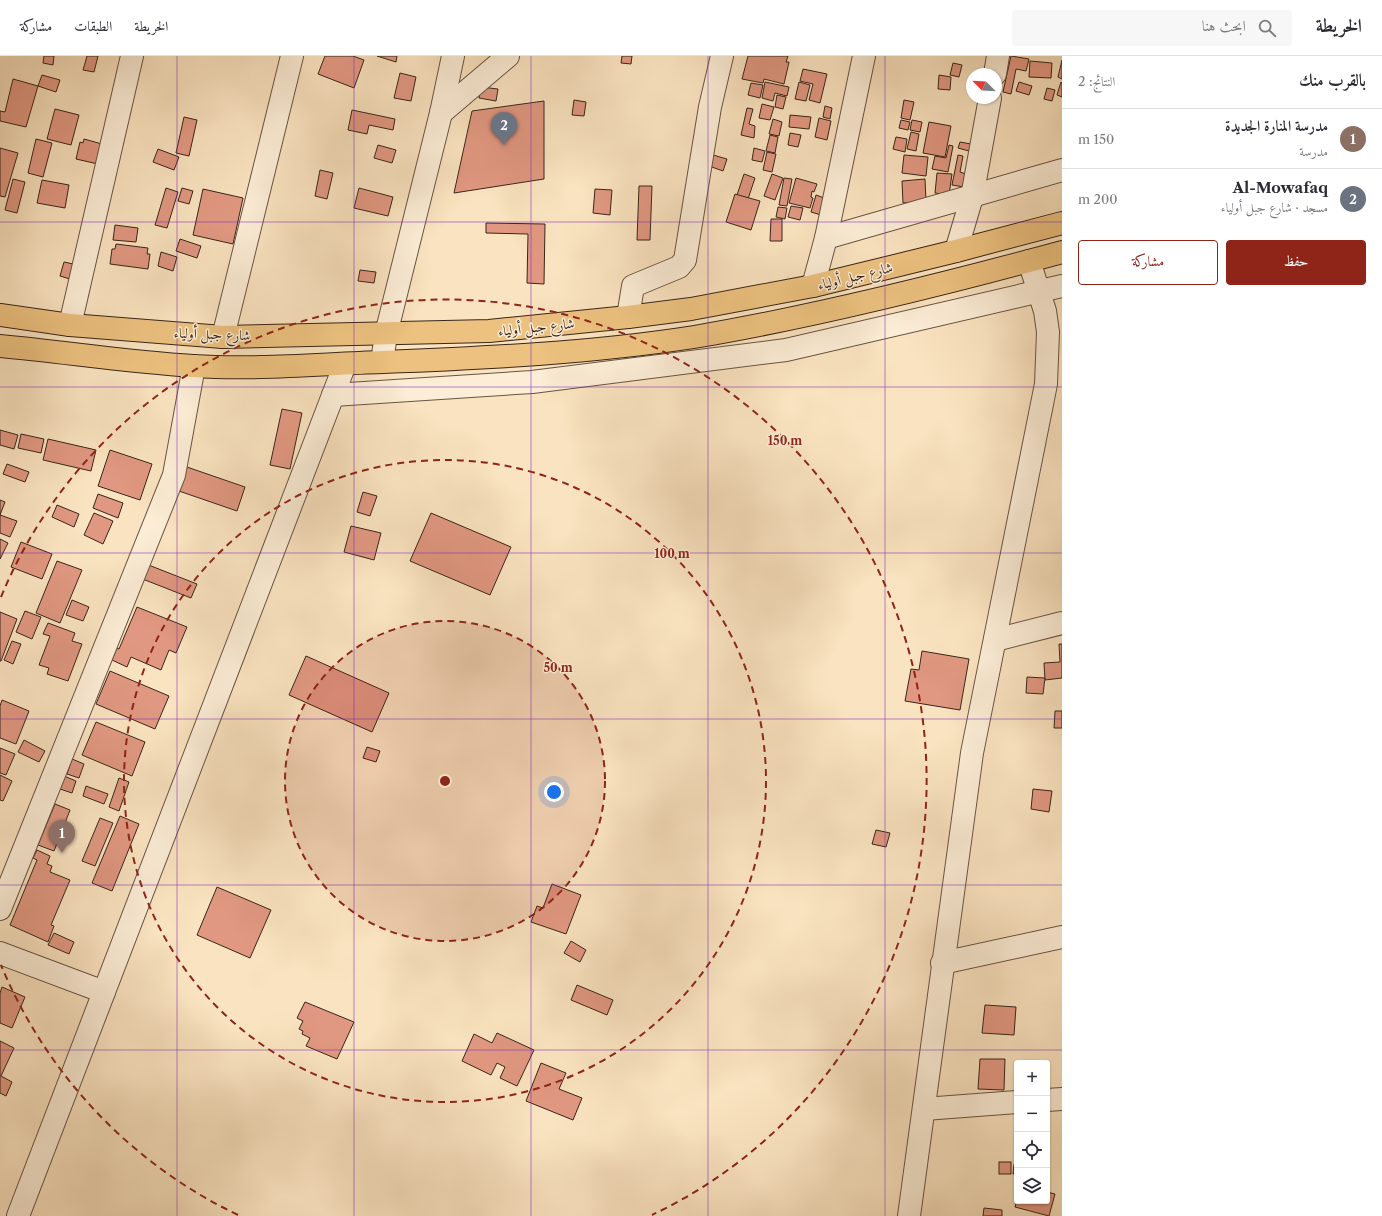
<!DOCTYPE html>
<html lang="ar">
<meta charset="utf-8">
<style>
body{margin:0;font-family:"Libre Caslon Text",Amiri,serif;background:#f7f7f7;color:#2b2b33;direction:rtl}
.controls{position:absolute;right:12px;bottom:12px;display:grid;overflow:hidden;border-radius:4px;box-shadow:0 1px 3px #0004}
.controls button{width:36px;height:36px;display:grid;place-items:center;padding:0;border:0;border-bottom:1px solid #e1e1e2;background:#fff;color:#2b2b33;font:20px sans-serif}
.compass{position:absolute;left:966px;top:12px;width:36px;height:36px;border-radius:50%;background:#fff;box-shadow:0 1px 3px #0004;rotate:294deg}
.you{position:absolute;left:554px;top:736px;width:14px;height:14px;margin:-10px;border:3px solid #fff;border-radius:50%;background:#1a73e8;box-shadow:0 0 0 6px #1a73e833}
.badge{display:grid;place-items:center;width:26px;height:26px;border-radius:50%;background:#8f2418;color:#fff;font-size:13px;font-weight:700}
.pin{position:absolute;translate:-50% -33px;filter:drop-shadow(0 1px 2px #0008)}
.pin::after{content:'';position:absolute;top:21px;width:14px;height:12px;background:inherit;clip-path:polygon(0 0,100% 0,50% 100%)}
.list{margin:0;padding:0;list-style:none}
h2{display:flex;justify-content:space-between;align-items:center;height:52px;margin:0;padding:0 16px;font-size:17px}
h2 small{font-size:13px;font-weight:400;color:#7c7c81}
.list li{display:grid;grid-template-columns:26px 1fr auto;gap:12px;align-items:center;box-sizing:border-box;height:60px;padding:0 16px;border-top:1px solid #e1e1e2}
.list b{display:block;font-size:15px;white-space:nowrap}
.list p{margin:0;font-size:13px;white-space:nowrap;color:#7c7c81}
.list em{font-size:13px;font-style:normal;color:#7c7c81}
.actions{display:flex;gap:8px;padding:12px 16px}
.actions a{flex:1;padding:9px 0;border:1px solid #8f2418;border-radius:4px;text-align:center;font-size:14px;color:#8f2418}
.actions .main{background:#8f2418;color:#fff}
.icon{flex:none;width:22px;height:22px;fill:none;stroke:currentColor;stroke-width:2;stroke-linecap:round;stroke-linejoin:round}
.map{position:relative;flex:none;width:1062px;height:1160px;overflow:hidden;direction:ltr}
header{display:flex;align-items:center;gap:24px;box-sizing:border-box;height:56px;padding:0 20px;background:#fff;border-bottom:1px solid #e1e1e2}
header strong{font-size:19px}
nav{display:flex;gap:22px;margin-inline-start:auto;font-size:14px}
.search{width:280px;height:36px;background:#f7f7f7;display:flex;align-items:center;gap:10px;box-sizing:border-box;padding:0 14px;border-radius:4px;color:#7c7c81;font-size:15px}
main{display:flex}
aside{flex:1;background:#fff}
.map>svg:first-child{display:block}
.building{fill:#e19882;stroke:#392518}
.lines{fill:none;stroke-linecap:round;stroke-linejoin:round}
.minor-casing{stroke:#695442;stroke-width:24}
.tertiary-casing{stroke:#695442;stroke-width:24}
.primary-casing{stroke:#392518;stroke-width:24}
.minor{stroke:#fcedd6;stroke-width:22}
.tertiary{stroke:#fcedd6;stroke-width:22}
.primary{stroke:#edc280;stroke-width:22}
.grid{fill:none;stroke:#7b2cbf;stroke-width:1;stroke-opacity:0.55}
.ring{fill:none;stroke:#8f2418;stroke-width:2;stroke-dasharray:7 5}
.labels{text-anchor:middle;dominant-baseline:central;stroke-width:3;stroke-linejoin:round;paint-order:stroke}
.street-label{font-size:14px;fill:#392518;stroke:#fcedd6}
.centre{fill:#8f2418;stroke:#fcedd6;stroke-width:2}
.ring-label{font-size:12px;text-anchor:middle;font-weight:bold;fill:#8f2418;stroke:#fcedd6;stroke-width:3;stroke-linejoin:round;paint-order:stroke}
</style>
<header>
<strong>الخريطة</strong>
<div class="search"><svg class="icon" aria-label="search" viewBox="0 0 24 24"><circle cx="10" cy="10" r="6"/><path d="M15 15l6 6"/></svg>ابحث هنا</div>
<nav><a>الخريطة</a><a>الطبقات</a><a>مشاركة</a></nav>
</header>
<main>
<aside>
<h2>بالقرب منك<small>النتائج: 2</small></h2>
<ul class="list">
<li><span class="badge" style="background:#8d6e63">1</span><div><b>مدرسة المنارة الجديدة</b><p>مدرسة</p></div><em>150 m</em></li>
<li><span class="badge" style="background:#6b7280">2</span><div><b>Al-Mowafaq</b><p>مسجد · شارع جبل أولياء</p></div><em>200 m</em></li>
</ul>
<div class="actions"><a class="main">حفظ</a><a>مشاركة</a></div>
</aside>
<div class="map">
<svg width="1062" height="1160" viewBox="0 0 1062 1160">
<rect width="100%" height="100%" fill="#fae3c0"/>
<filter id="stains"><feTurbulence type="fractalNoise" baseFrequency=".005" numOctaves="4"/><feColorMatrix values="0 0 0 0 .2 0 0 0 0 .09 0 0 0 0 .02 0 0 0 .5 -.17"/></filter>
<radialGradient id="worn" r=".72"><stop offset=".6" stop-color="#630" stop-opacity="0"/><stop offset="1" stop-color="#630" stop-opacity=".3"/></radialGradient>
<g class="building">
<path d="M44,0H54L53,9L43,7Z"/>
<path d="M87,0H98L94,16L83,14Z"/>
<path d="M325,0H353L364,4L354,32L318,18Z"/>
<path d="M377,0H397L396,6Z"/>
<path d="M622,0H632L631,8L621,7Z"/>
<path d="M748,0H788L786,6H789L784,28L764,23L763,27L742,23Z"/>
<path d="M1011,0L1029,3L1026,15L1016,13L1011,38L1003,36Z"/>
<path d="M1062,4V23L1058,21Z"/>
<path d="M1030,5L1052,7L1051,22L1029,21Z"/>
<path d="M953,7L962,9L959,21L950,19Z"/>
<path d="M803,13L827,18L820,47L809,44L813,28L800,25Z"/>
<path d="M400,17L416,21L411,45L394,42Z"/>
<path d="M42,19L60,24L56,36L38,30Z"/>
<path d="M939,19L951,21L950,34L938,33Z"/>
<path d="M13,23L38,30L26,71L0,65V55L5,56Z"/>
<path d="M765,26L789,31L787,40L775,37L773,45L762,42Z"/>
<path d="M799,26L810,29L806,45L795,43Z"/>
<path d="M1019,26L1032,30L1029,39L1016,35Z"/>
<path d="M1061,26L1062,27V41L1057,39Z"/>
<path d="M751,27L763,29L760,42L748,39Z"/>
<path d="M481,31L498,33L496,45L479,42Z"/>
<path d="M1047,32L1055,34L1052,45L1044,43Z"/>
<path d="M777,39L786,41L783,53L775,51Z"/>
<path d="M574,44L586,46L584,60L572,59Z"/>
<path d="M904,44L914,46L910,64L901,62Z"/>
<path d="M544,45V123L454,137L472,55Z"/>
<path d="M762,48L774,51L770,64L759,62Z"/>
<path d="M825,50L832,52L830,63L823,61Z"/>
<path d="M747,52L753,53L749,68L755,70L754,82L741,79Z"/>
<path d="M55,53L79,59L71,89L47,83Z"/>
<path d="M352,54L395,63L393,74L369,69L367,78L348,74Z"/>
<path d="M790,59L811,61L809,73L789,71Z"/>
<path d="M184,61L197,64L189,100L176,97Z"/>
<path d="M819,62L831,65L827,84L815,81Z"/>
<path d="M773,63L782,66L779,80L769,78Z"/>
<path d="M901,64L910,66L908,74L899,72Z"/>
<path d="M912,64L922,66L920,76L910,74Z"/>
<path d="M929,66L951,70L945,101L923,97Z"/>
<path d="M911,76L919,78L916,95L907,93Z"/>
<path d="M790,77L801,79L798,91L788,89Z"/>
<path d="M770,79L778,81L775,97L766,95Z"/>
<path d="M896,81L907,83L905,96L893,93Z"/>
<path d="M36,83L52,87L43,121L28,117Z"/>
<path d="M84,83L102,88L98,108L76,103L80,86L83,87Z"/>
<path d="M960,86L971,88L969,95L958,92Z"/>
<path d="M378,89L396,94L392,107L374,102Z"/>
<path d="M949,89L953,90L948,116L932,113L935,100L946,102Z"/>
<path d="M0,92L18,97L5,141L0,140Z"/>
<path d="M754,92L765,95L762,106L752,104Z"/>
<path d="M158,93L179,101L174,114L153,106Z"/>
<path d="M767,96L776,98L772,116L763,114Z"/>
<path d="M713,99L727,103L723,115L709,110Z"/>
<path d="M904,99L928,101L926,120L902,117Z"/>
<path d="M958,99L963,100L960,116L966,118L964,131L952,129Z"/>
<path d="M320,114L333,117L327,143L315,140Z"/>
<path d="M937,117L952,118L949,139L935,137Z"/>
<path d="M744,118L755,122L748,143L737,139Z"/>
<path d="M772,118L783,122L775,144L764,140Z"/>
<path d="M784,122L792,123L787,150L779,149Z"/>
<path d="M796,122L817,128L814,136L812,135L811,141L813,142L810,152L789,147Z"/>
<path d="M13,123L25,126L17,157L5,154Z"/>
<path d="M925,123L926,145L903,147L902,125Z"/>
<path d="M42,124L69,129L65,152L37,147Z"/>
<path d="M639,130H652L650,184H637Z"/>
<path d="M166,132L178,136L167,172L155,169Z"/>
<path d="M182,132L193,135L189,148L178,145Z"/>
<path d="M359,132L393,141L388,160L354,152Z"/>
<path d="M203,133L243,142L233,188L193,179Z"/>
<path d="M595,133L612,134L610,159L593,157Z"/>
<path d="M735,138L760,145L751,174L726,166Z"/>
<path d="M816,139L827,143L821,159L811,156Z"/>
<path d="M791,150L803,152L800,164L788,161Z"/>
<path d="M778,151L787,152L785,163L776,161Z"/>
<path d="M771,163H782V185H770Z"/>
<path d="M486,167L545,168L544,228L527,227L528,178L486,177Z"/>
<path d="M115,169L138,172L136,186L113,184Z"/>
<path d="M180,183L201,190L197,202L176,195Z"/>
<path d="M116,188L148,192L147,198H150L148,213L110,208L112,193H115Z"/>
<path d="M161,196L177,201L173,215L158,210Z"/>
<path d="M64,206L78,209L73,224L60,220Z"/>
<path d="M360,214L376,216L374,227L358,225Z"/>
<path d="M282,353L302,357L290,413L270,409Z"/>
<path d="M0,374L18,379L14,393L0,389Z"/>
<path d="M21,378L44,383L41,397L18,392Z"/>
<path d="M48,383L96,394L91,415L43,404Z"/>
<path d="M110,394L152,408L140,444L98,430Z"/>
<path d="M7,408L29,416L25,426L3,418Z"/>
<path d="M184,410L245,431L237,455L176,434Z"/>
<path d="M363,436L377,440L370,460L357,456Z"/>
<path d="M98,438L123,447L118,462L93,452Z"/>
<path d="M0,444L5,446L0,459Z"/>
<path d="M57,449L79,458L74,471L52,461Z"/>
<path d="M94,457L113,465L103,488L84,479Z"/>
<path d="M431,457L511,491L490,539L410,505Z"/>
<path d="M0,459L17,465L10,481L0,477Z"/>
<path d="M351,470L381,477L374,504L344,496Z"/>
<path d="M0,483L8,487L0,503Z"/>
<path d="M21,486L52,498L42,523L11,511Z"/>
<path d="M57,505L82,514L60,567L36,557Z"/>
<path d="M146,508L197,528L191,542L140,522Z"/>
<path d="M72,544L89,551L83,565L66,559Z"/>
<path d="M137,551L187,571L176,597L169,594L161,614L131,601L127,611L112,604L117,592L119,593Z"/>
<path d="M25,555L41,561L32,583L16,576Z"/>
<path d="M0,556L17,563L1,605H0Z"/>
<path d="M48,567L75,577L72,585L82,588L68,625L47,618L49,612L39,609L50,580L43,578Z"/>
<path d="M12,585L21,588L13,608L4,604Z"/>
<path d="M1059,588H1062V622L1045,624L1044,607L1060,606Z"/>
<path d="M922,595L969,603L960,654L905,645L911,613L919,614Z"/>
<path d="M306,600L389,637L372,676L289,639Z"/>
<path d="M110,615L169,640L155,673L96,648Z"/>
<path d="M1027,621L1045,622L1043,638L1026,637Z"/>
<path d="M2,644L29,655L16,688L0,682V650Z"/>
<path d="M1055,655H1062V672H1054Z"/>
<path d="M96,666L145,686L132,720L82,699Z"/>
<path d="M24,684L45,695L39,706L18,696Z"/>
<path d="M367,691L380,695L376,706L363,702Z"/>
<path d="M0,692L15,698L6,719L0,717Z"/>
<path d="M72,703L84,708L79,722L67,718Z"/>
<path d="M0,719L12,725L3,745L0,744Z"/>
<path d="M64,720L76,725L72,737L60,733Z"/>
<path d="M119,722L129,726L119,755L109,751Z"/>
<path d="M86,730L108,738L104,748L83,740Z"/>
<path d="M1033,733L1052,735L1049,756L1031,753Z"/>
<path d="M55,748L70,754L54,795L38,789Z"/>
<path d="M120,760L139,768L112,835L92,827Z"/>
<path d="M100,762L113,767L95,810L82,805Z"/>
<path d="M876,774L890,777L886,791L872,788Z"/>
<path d="M37,794L50,800L47,808L52,810L50,816L70,824L51,869L54,870L48,886L10,869L37,804L33,802Z"/>
<path d="M552,828L581,839L566,878L531,866L537,850L543,852Z"/>
<path d="M217,831L271,854L250,902L197,879Z"/>
<path d="M54,877L74,886L69,898L48,889Z"/>
<path d="M571,885L586,894L580,906L564,897Z"/>
<path d="M577,929L613,944L607,959L571,944Z"/>
<path d="M2,931L25,941L12,972L0,967V937Z"/>
<path d="M305,946L354,966L337,1003L306,990L310,982L302,978L303,975L299,973L303,965L297,962Z"/>
<path d="M985,949L1016,951L1014,979L982,977Z"/>
<path d="M497,977L534,994L517,1030L500,1022L505,1011L497,1007L491,1019L462,1005L474,978L492,987Z"/>
<path d="M0,985L14,992L1,1020L12,1026L6,1040L0,1037Z"/>
<path d="M980,1003H1005L1004,1034L978,1033Z"/>
<path d="M541,1007L566,1017L559,1033L582,1042L573,1064L526,1045Z"/>
<rect x="999" y="1106" width="12" height="12"/>
<path d="M1014,1108H1017V1118H1013Z"/>
<path d="M1047,1136L1055,1138L1049,1160L1015,1151L1017,1144L1047,1145Z"/>
<path d="M984,1152L1002,1154V1160H983Z"/>
</g>
<g class="lines">
<g class="minor-casing">
<g id="minor">
<path d="M995,18L998,0"/>
<path d="M441,57L508,0"/>
<path d="M826,182L1062,114"/>
<path d="M956,195L972,141L990,42"/>
<path d="M813,230L826,182L864,0"/>
<path d="M628,261L633,230L679,211L685,204L710,51L722,0"/>
<path d="M70,269L132,0"/>
<path d="M223,281L292,0"/>
<path d="M333,339L532,326L786,294L1062,230"/>
<path d="M995,584L1062,567"/>
<path d="M0,853L174,419L194,310"/>
<path d="M0,897L104,936"/>
<path d="M942,907L1062,881"/>
<path d="M18,1160L345,308"/>
</g>
</g>
<g class="tertiary-casing">
<g id="tertiary">
<path d="M382,306L386,278L441,57L453,0"/>
<path d="M1047,1044L1062,1043"/>
<path d="M924,1053L1017,1046"/>
<path d="M909,1160L972,697L1046,328L1048,276L1045,255L1029,205"/>
</g>
</g>
<g class="primary-casing">
<g id="primary">
<path d="M0,259L70,269L223,281L489,275L628,261L691,253L813,230L956,195L1062,167"/>
<path d="M0,290C64,296 129,306 193,310C256,314 319,308 382,306C486,302 591,297 694,281C818,260 941,229 1062,196"/>
</g>
</g>
<use href="#minor" class="minor"/>
<use href="#tertiary" class="tertiary"/>
<use href="#primary" class="primary"/>
</g>
<path class="grid" d="M177,0V1160M354,0V1160M531,0V1160M708,0V1160M885,0V1160M0,166H1062M0,331H1062M0,497H1062M0,663H1062M0,829H1062M0,994H1062"/>
<circle cx="445" cy="725" r="160" fill="#8f2418" fill-opacity=".12"/>
<g class="ring">
<circle cx="445" cy="725" r="160"/>
<circle cx="445" cy="725" r="321"/>
<path d="M238 1159A481 481 0 0 1 1 909M1 541A481 481 0 1 1 652 1159"/>
</g>
<g class="labels">
<g class="street-label">
<text transform="translate(855 220) rotate(-14)">شارع جبل أولياء</text>
<text transform="translate(536 271) rotate(-6)">شارع جبل أولياء</text>
<text transform="translate(212 278) rotate(2)">شارع جبل أولياء</text>
</g>
</g>
<circle cx="445" cy="725" r="6" class="centre"/>
<g class="ring-label">
<text x="785" y="389">150 m</text>
<text x="672" y="502">100 m</text>
<text x="558" y="616">50 m</text>
</g>
<rect width="100%" height="100%" filter="url(#stains)"/>
<rect width="100%" height="100%" fill="url(#worn)"/>
</svg>
<div class="controls">
<button>+</button>
<button>−</button>
<button><svg class="icon" aria-label="locate" viewBox="0 0 24 24"><circle cx="12" cy="12" r="6"/><path d="M12 2v4M12 18v4M2 12h4M18 12h4"/></svg></button>
<button><svg class="icon" aria-label="layers" viewBox="0 0 24 24"><path d="M12 4l9 5-9 5-9-5zM3 14l9 5 9-5"/></svg></button>
</div>
<svg class="compass" viewBox="-18 -18 36 36"><path d="M0-13l5 13h-10z" fill="#e53935"/><path d="M0 13l5-13h-10z" fill="#7c7c81"/></svg>
<div class="you"></div>
<div class="pin badge" style="left:62px;top:797px;background:#8d6e63">1</div>
<div class="pin badge" style="left:504px;top:89px;background:#6b7280">2</div>
</div>
</main>
